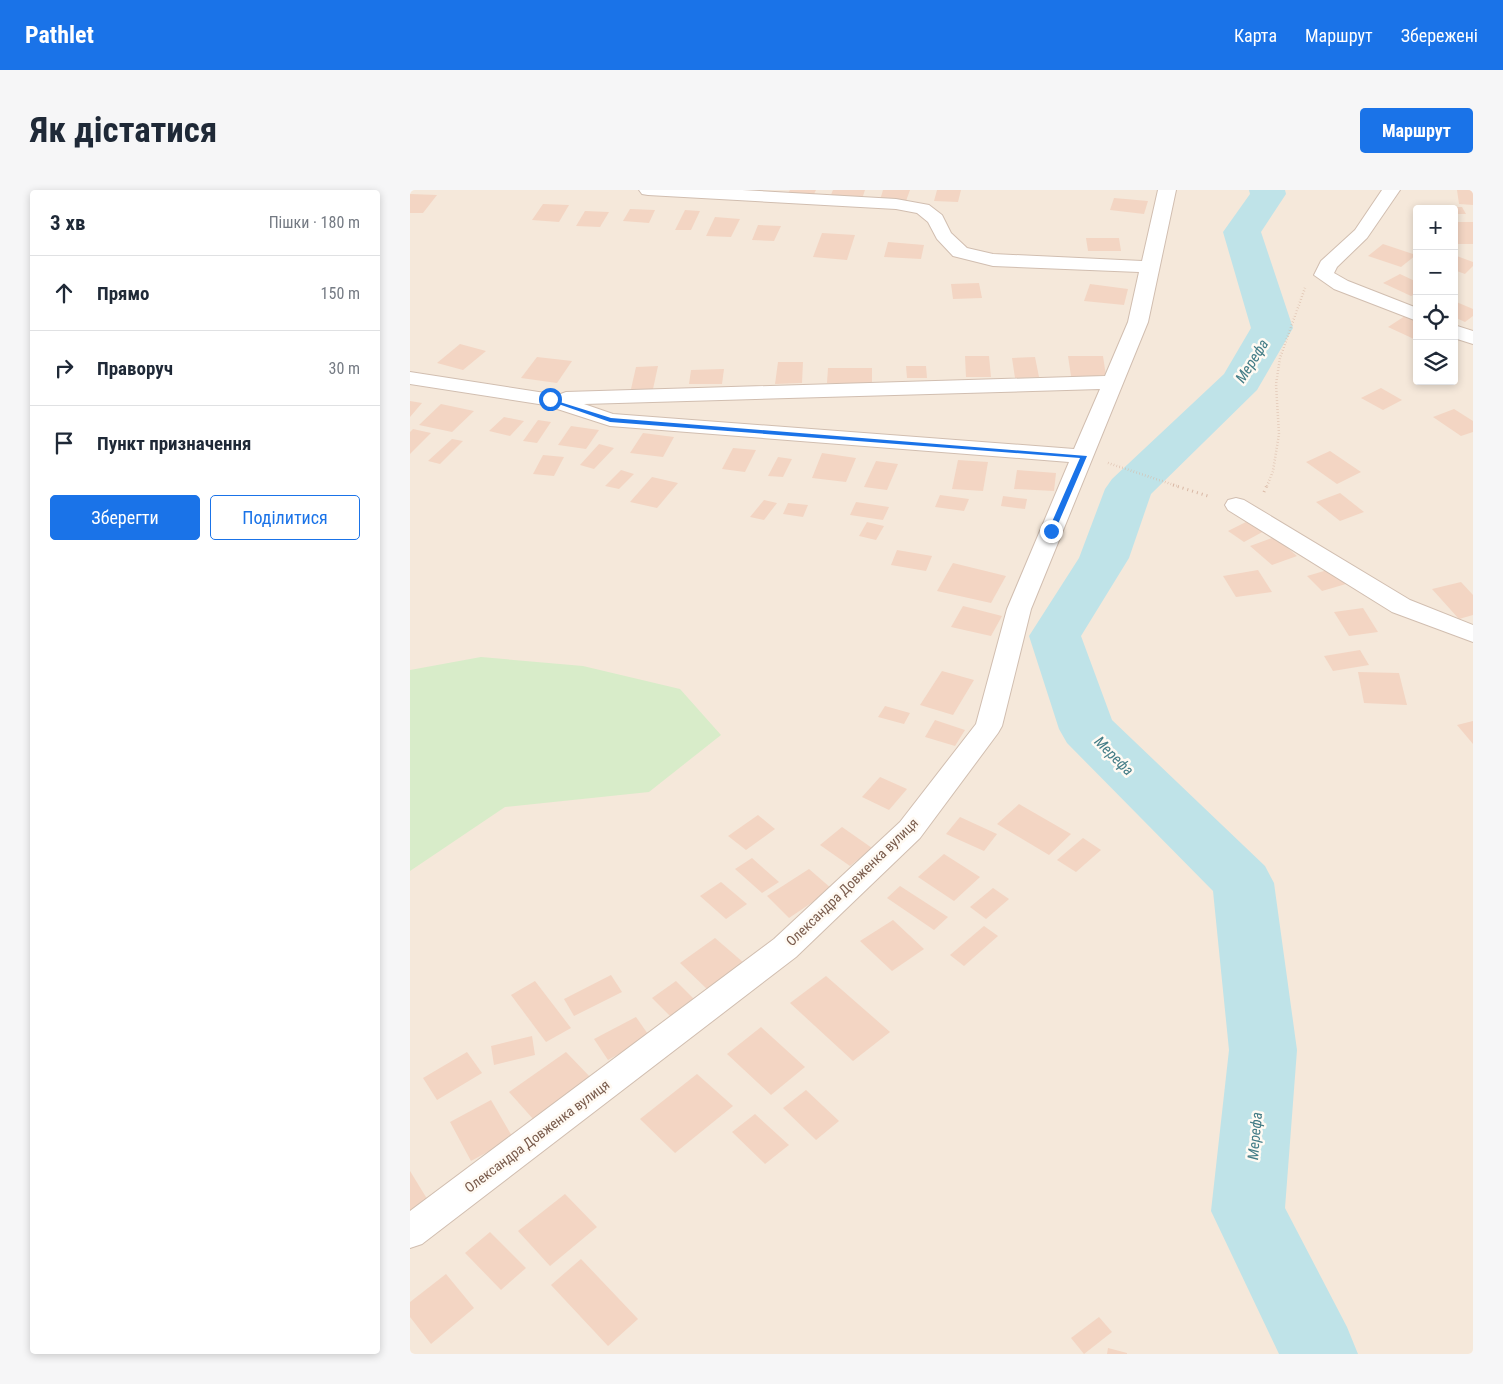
<!DOCTYPE html>
<html lang="uk">
<meta charset="utf-8">
<style>
body{margin:0;font-family:"Roboto Condensed",sans-serif;background:#f6f6f7;color:#1f2937}
.controls{position:absolute;right:15px;top:15px;display:grid;overflow:hidden;border-radius:5px;box-shadow:0 2px 8px #0003}
.controls button{width:45px;height:45px;display:grid;place-items:center;padding:0;border:0;border-bottom:1px solid #e0e1e3;background:#fff;color:#1f2937;font:25px sans-serif}
.stop{position:absolute;width:15px;height:15px;margin:-11px;border:4px solid #1a73e8;border-radius:50%;background:#fff}
.stop.end{background:#1a73e8;border-color:#fff;box-shadow:0 1px 5px #0008}
.list{margin:0;padding:0;list-style:none}
h2{display:flex;justify-content:space-between;align-items:center;height:65px;margin:0;padding:0 20px;font-size:21px}
h2 small{font-size:16px;font-weight:400;color:#747a83}
.list li{display:grid;grid-template-columns:32px 1fr auto;gap:15px;align-items:center;box-sizing:border-box;height:75px;padding:0 20px;border-top:1px solid #e0e1e3}
.list b{display:block;font-size:19px;white-space:nowrap}
.list em{font-size:16px;font-style:normal;color:#747a83}
.actions{display:flex;gap:10px;padding:15px 20px}
.actions a{flex:1;padding:11px 0;border:1px solid #1a73e8;border-radius:5px;text-align:center;font-size:18px;color:#1a73e8}
.actions .main{background:#1a73e8;color:#fff}
.icon{flex:none;width:28px;height:28px;fill:none;stroke:currentColor;stroke-width:2;stroke-linecap:round;stroke-linejoin:round}
.map{position:relative;flex:none;width:1063px;height:1164px;overflow:hidden;border-radius:5px}
header{display:flex;align-items:center;gap:30px;box-sizing:border-box;height:70px;padding:0 25px;background:#1a73e8;color:#fff}
header strong{font-size:24px}
nav{display:flex;gap:28px;margin-inline-start:auto;font-size:18px}
.intro{display:flex;align-items:center;justify-content:space-between;box-sizing:border-box;height:120px;padding:0 30px}
h1{margin:0;font-size:35px}
.button{padding:12px 22px;border-radius:5px;background:#1a73e8;color:#fff;font-size:18px;font-weight:700}
main{display:flex;gap:30px;padding:0 30px}
aside{flex:1;background:#fff;border-radius:5px;box-shadow:0 2px 8px #0003}
.map>svg:first-child{display:block}
.residential{fill:#f5e8da;fill-rule:evenodd}
.green{fill:#d8ecc9}
.lines{fill:none;stroke-linecap:round;stroke-linejoin:round}
.river{fill:#bfe3e8;fill-rule:evenodd}
.building{fill:#f3d5c3}
.minor-casing{stroke:#d1beb0;stroke-width:2}
.path-far1{stroke:#d9b8a5;stroke-width:2.5;stroke-dasharray:0.5 2.5;stroke-linecap:butt}
.path{stroke:#d9b8a5;stroke-width:3;stroke-dasharray:1 4;stroke-linecap:butt}
.minor{fill:#fff;fill-rule:evenodd}
.route{fill:#1a73e8}
.labels{text-anchor:middle;dominant-baseline:central;stroke-width:5;stroke-linejoin:round;paint-order:stroke}
.street-label{font-size:14px;fill:#7a5c4d;stroke:#fffaf3}
.water-label{font-size:15px;font-style:italic;fill:#437c86;stroke:#fffaf3}
</style>
<header>
<strong>Pathlet</strong>
<nav><a>Карта</a><a>Маршрут</a><a>Збережені</a></nav>
</header>
<div class="intro"><h1>Як дістатися</h1><a class="button">Маршрут</a></div>
<main>
<aside>
<h2>3 хв<small>Пішки · 180 m</small></h2>
<ul class="list">
<li><svg class="icon" aria-label="ahead" viewBox="0 0 24 24"><path d="M12 20V5M6 11l6-6 6 6"/></svg><div><b>Прямо</b></div><em>150 m</em></li>
<li><svg class="icon" aria-label="right" viewBox="0 0 24 24"><path d="M7 20v-9h11M14 6l5 5-5 5"/></svg><div><b>Праворуч</b></div><em>30 m</em></li>
<li><svg class="icon" aria-label="arrive" viewBox="0 0 24 24"><path d="M6 21V4h12l-3 4 3 4H6"/></svg><div><b>Пункт призначення</b></div></li>
</ul>
<div class="actions"><a class="main">Зберегти</a><a>Поділитися</a></div>
</aside>
<div class="map">
<svg width="1063" height="1164" viewBox="0 0 1063 1164">
<rect width="100%" height="100%" fill="#fdf6ec"/>
<path class="residential" d="M0,0H1063V1164H0ZM1007,19H1044V191H1007Z"/>
<path class="green" d="M71,467L173,476L270,499L311,545L239,602L95,617L0,681V480Z"/>
<g class="lines">
<path class="river" d="M839,0H875L876,4L851,42L883,138L847,200L741,304L719,368L671,446L702,530L855,676L864,693L887,860L875,1018L937,1137L948,1164H869L801,1021L819,860L803,701L657,553L649,539L619,446L669,368L695,299L702,289L814,184L841,138L813,42L840,4Z"/>
</g>
<g class="building">
<path d="M380,0H406L404,4L378,3Z"/>
<path d="M423,0H455L452,9L420,7Z"/>
<path d="M473,0H500L496,11L470,10Z"/>
<path d="M527,0H551L548,12L524,11Z"/>
<path d="M1047,0H1063V15L1049,14Z"/>
<path d="M0,4L27,5L13,23H0Z"/>
<path d="M704,8L738,11L734,24L700,20Z"/>
<path d="M133,14L159,15L149,32L122,30Z"/>
<path d="M1024,17H1052L1056,24H1044V19H1025Z"/>
<path d="M220,19L245,20L239,33L213,31Z"/>
<path d="M275,20L290,21L281,40H265Z"/>
<path d="M175,21L199,22L190,37L166,36Z"/>
<path d="M305,27L330,29L321,47L296,46Z"/>
<path d="M1044,32H1063V54H1046Z"/>
<path d="M348,35L371,36L364,51L342,50Z"/>
<path d="M412,43L445,45L437,70L403,67Z"/>
<path d="M676,48H709L711,61H678Z"/>
<path d="M478,52L514,55L511,69L474,67Z"/>
<path d="M973,54L1006,65L991,77L958,66Z"/>
<path d="M1044,65L1063,72V76L1055,84L1044,80Z"/>
<path d="M990,84L1007,92V103L1001,106L973,93Z"/>
<path d="M569,93L572,108L543,109L541,94Z"/>
<path d="M680,94L718,99L714,115L674,111Z"/>
<path d="M1044,111L1063,119V126L1055,132L1044,127Z"/>
<path d="M995,126L1007,131V147L1004,149L978,137Z"/>
<path d="M50,154L76,161L53,180L27,173Z"/>
<path d="M555,166H579L581,187H556Z"/>
<path d="M658,166H693L696,186H661Z"/>
<path d="M127,167L162,171L147,193L111,188Z"/>
<path d="M625,167L629,187L605,188L602,168Z"/>
<path d="M368,172H393L392,193L365,194Z"/>
<path d="M248,176L243,199H221L226,177Z"/>
<path d="M496,176H516L517,188H497Z"/>
<path d="M418,178H462V193H417Z"/>
<path d="M314,179L312,194H279L281,180Z"/>
<path d="M971,198L992,210L973,220L951,208Z"/>
<path d="M0,211L12,213L0,227Z"/>
<path d="M31,214L64,221L42,242L9,235Z"/>
<path d="M1044,219L1063,231V242L1051,246L1023,227Z"/>
<path d="M94,227L114,231L100,246L79,241Z"/>
<path d="M128,230L141,232L127,253L113,251Z"/>
<path d="M161,236L189,240L176,259L148,255Z"/>
<path d="M3,239L21,243L0,264V242Z"/>
<path d="M233,243L264,247L253,267L220,263Z"/>
<path d="M42,249L53,251L30,274L18,271Z"/>
<path d="M189,254L204,258L184,279L170,275Z"/>
<path d="M323,258L346,260L335,282L312,279Z"/>
<path d="M920,261L951,282L927,294L896,272Z"/>
<path d="M412,263L446,268L436,292L402,288Z"/>
<path d="M133,265L154,267L144,286L123,284Z"/>
<path d="M368,267L382,269L373,287L358,286Z"/>
<path d="M548,270L578,272L573,301L542,299Z"/>
<path d="M466,271L488,274L477,300L454,297Z"/>
<path d="M211,280L224,284L209,299L195,296Z"/>
<path d="M607,280L646,283L644,301L604,299Z"/>
<path d="M242,287L268,293L247,318L220,312Z"/>
<path d="M930,303L954,322L930,331L906,312Z"/>
<path d="M530,305L559,309L554,321L525,317Z"/>
<path d="M593,306L617,309L615,319L591,316Z"/>
<path d="M354,310L367,313L354,330L340,327Z"/>
<path d="M446,312L479,317L473,330L440,325Z"/>
<path d="M378,313L398,315L393,327L373,324Z"/>
<path d="M840,330L856,340L834,352L818,341Z"/>
<path d="M457,332L474,336L466,350L449,346Z"/>
<path d="M865,347L887,366L862,375L840,356Z"/>
<path d="M487,360L522,366L516,381L481,375Z"/>
<path d="M543,373L596,386L581,413L527,401Z"/>
<path d="M921,379L936,394L912,401L897,386Z"/>
<path d="M848,380L862,402L826,407L813,386Z"/>
<path d="M1051,392L1063,405V425L1049,429L1022,399Z"/>
<path d="M553,416L592,426L581,446L541,437Z"/>
<path d="M953,418L968,442L939,446L924,422Z"/>
<path d="M950,460L959,475L923,481L914,466Z"/>
<path d="M532,481L564,490L543,525L510,515Z"/>
<path d="M948,482L989,483L997,515L954,513Z"/>
<path d="M475,516L500,523L494,534L468,527Z"/>
<path d="M525,530L555,540L545,556L515,547Z"/>
<path d="M1063,531V554L1047,535Z"/>
<path d="M470,587L497,599L479,620L452,607Z"/>
<path d="M609,614L661,644L639,665L587,634Z"/>
<path d="M348,625L365,639L336,660L318,646Z"/>
<path d="M550,627L587,644L574,661L536,644Z"/>
<path d="M432,637L462,658L440,676L410,655Z"/>
<path d="M673,648L691,660L666,682L647,670Z"/>
<path d="M534,664L570,687L544,711L508,687Z"/>
<path d="M342,668L369,692L352,703L325,679Z"/>
<path d="M399,679L422,699L379,728L357,706Z"/>
<path d="M311,692L337,714L316,729L290,706Z"/>
<path d="M490,696L538,727L524,740L477,708Z"/>
<path d="M583,698L599,709L576,729L560,717Z"/>
<path d="M483,730L514,759L482,781L450,751Z"/>
<path d="M574,736L588,746L554,776L540,765Z"/>
<path d="M305,748L334,773L298,800L270,773Z"/>
<path d="M201,785L212,802L164,826L154,809Z"/>
<path d="M416,786L480,842L443,871L380,813Z"/>
<path d="M125,791L161,838L136,852L101,805Z"/>
<path d="M266,791L286,811L262,828L242,808Z"/>
<path d="M226,827L240,847L198,870L184,849Z"/>
<path d="M351,837L395,877L361,905L317,864Z"/>
<path d="M122,846L125,865L84,875L81,856Z"/>
<path d="M57,862L72,883L27,910L13,888Z"/>
<path d="M156,862L182,889L124,930L99,902Z"/>
<path d="M287,884L323,916L265,963L230,929Z"/>
<path d="M396,900L429,931L406,950L373,918Z"/>
<path d="M81,910L103,948L61,971L40,932Z"/>
<path d="M345,924L379,955L355,974L322,942Z"/>
<path d="M0,981L19,1012L0,1024Z"/>
<path d="M155,1004L187,1037L140,1076L108,1041Z"/>
<path d="M80,1042L116,1078L91,1100L55,1063Z"/>
<path d="M171,1069L228,1129L198,1156L141,1095Z"/>
<path d="M36,1084L64,1118L21,1154L0,1127V1112Z"/>
<path d="M689,1127L702,1142L674,1164L661,1148Z"/>
<path d="M698,1158L717,1163V1164H697Z"/>
</g>
<g class="lines">
<g class="minor-casing">
<g id="minor">
<path d="M229,0H332L486,9L519,15L532,25L541,43L557,58L583,64L732,71L748,0H766L738,132L621,419L592,536L588,543L510,648L386,767L12,1054L0,1058V1021L364,749L490,632L566,534L597,419L659,272L200,236L135,215L0,194V182L148,205L156,202L695,186L718,132L729,82L583,76L543,66L527,49L518,32L507,23L486,19L238,5L232,4ZM690,199L664,259L203,224L174,214Z"/>
<path d="M972,0H990L957,48L927,77L924,83L938,91L1007,118V131L924,99L904,85L911,71L945,40Z"/>
<path d="M1044,135L1063,141V154L1044,148Z"/>
<path d="M826,308L834,310L1000,410L1063,435V452L982,422L818,320L815,315L818,310Z"/>
</g>
</g>
<g class="path-far1">
<path d="M698,273L767,296"/>
<path d="M857,296L863,281L869,244L866,194L870,168L895,98"/>
</g>
<g class="path">
<path d="M763,295L801,307"/>
<path d="M854,302L857,295"/>
</g>
<use href="#minor" class="minor"/>
</g>
<path class="route" d="M137,208L201,228L677,266L645,341L641,343L638,341L670,268L200,232L137,210Z"/>
<g class="labels">
<g class="street-label">
<text transform="translate(442 692) rotate(-44)">Олександра Довженка вулиця</text>
<text transform="translate(127 946) rotate(-37)">Олександра Довженка вулиця</text>
</g>
<g class="water-label">
<text transform="translate(842 171) rotate(-58)">Мерефа</text>
<text transform="translate(704 566) rotate(45)">Мерефа</text>
<text transform="translate(845 946) rotate(-85)">Мерефа</text>
</g>
</g>
</svg>
<div class="controls">
<button>+</button>
<button>−</button>
<button><svg class="icon" aria-label="locate" viewBox="0 0 24 24"><circle cx="12" cy="12" r="6"/><path d="M12 2v4M12 18v4M2 12h4M18 12h4"/></svg></button>
<button><svg class="icon" aria-label="layers" viewBox="0 0 24 24"><path d="M12 4l9 5-9 5-9-5zM3 14l9 5 9-5"/></svg></button>
</div>
<div class="stop" style="left:140px;top:209px"></div>
<div class="stop end" style="left:641px;top:341px"></div>
</div>
</main>
